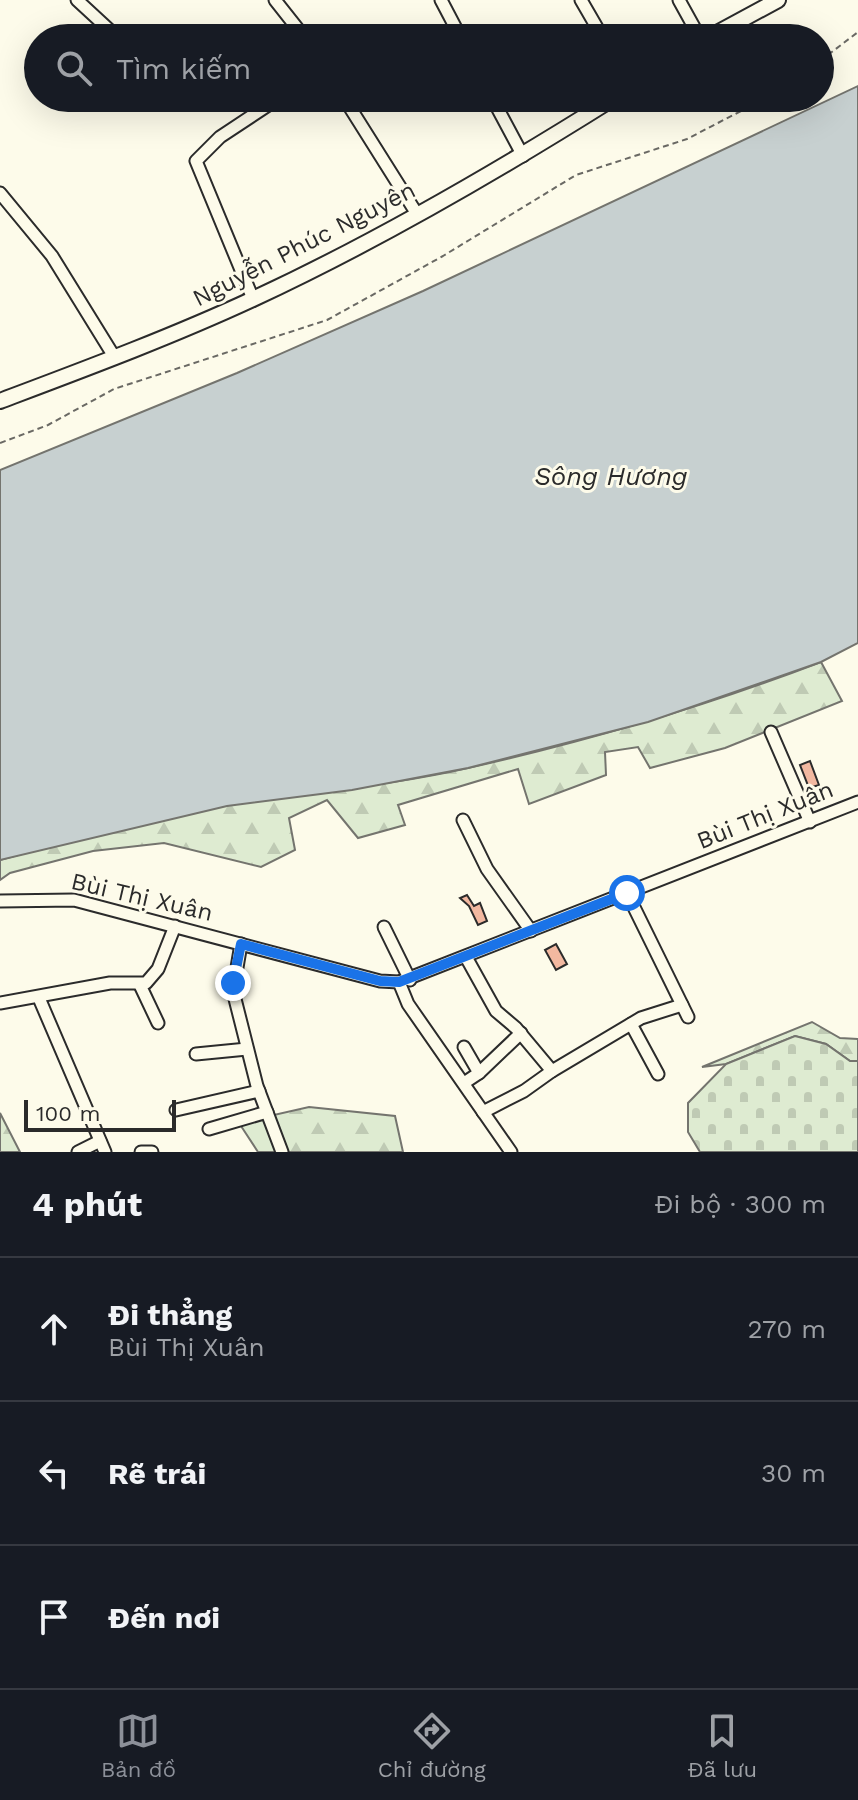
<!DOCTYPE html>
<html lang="vi">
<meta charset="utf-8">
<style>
body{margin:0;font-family:"Work Sans",sans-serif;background:#242831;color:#f1f3f6}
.scale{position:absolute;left:24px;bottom:20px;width:152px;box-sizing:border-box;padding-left:8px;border:4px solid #2b2b2b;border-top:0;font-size:22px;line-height:28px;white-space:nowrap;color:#2b2b2b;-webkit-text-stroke:6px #fdfbea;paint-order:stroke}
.stop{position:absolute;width:24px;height:24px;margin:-18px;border:6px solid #1a73e8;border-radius:50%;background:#fff}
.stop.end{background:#1a73e8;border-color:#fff;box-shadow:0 2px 8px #0008}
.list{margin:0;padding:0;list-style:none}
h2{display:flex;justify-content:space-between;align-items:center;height:104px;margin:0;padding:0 32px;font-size:34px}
h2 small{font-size:26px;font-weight:400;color:#9ea1a6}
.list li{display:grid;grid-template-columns:52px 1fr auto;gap:24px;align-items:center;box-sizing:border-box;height:144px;padding:0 32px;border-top:2px solid #363941}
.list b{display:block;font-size:30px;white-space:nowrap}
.list p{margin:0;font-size:26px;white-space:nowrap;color:#9ea1a6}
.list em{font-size:26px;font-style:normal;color:#9ea1a6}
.icon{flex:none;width:44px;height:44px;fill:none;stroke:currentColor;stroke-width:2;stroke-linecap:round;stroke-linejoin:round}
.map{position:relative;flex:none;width:858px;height:1152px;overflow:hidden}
.search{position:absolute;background:#171b24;box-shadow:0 8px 32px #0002;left:24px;right:24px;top:24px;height:88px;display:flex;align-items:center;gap:20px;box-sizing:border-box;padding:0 28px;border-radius:44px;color:#9ea1a6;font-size:30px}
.sheet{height:536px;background:#171b24}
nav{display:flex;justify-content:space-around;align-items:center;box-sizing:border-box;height:112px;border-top:2px solid #363941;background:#171b24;font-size:22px;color:#9ea1a6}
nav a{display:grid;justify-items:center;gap:4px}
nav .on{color:#8c9099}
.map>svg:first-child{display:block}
.forest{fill:url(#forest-firs);stroke:#74746e;stroke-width:2}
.cemetery{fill:url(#cemetery-stones);stroke:#74746e;stroke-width:2}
.water{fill:#c7d0d0;stroke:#74746e;stroke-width:2}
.building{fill:#f2b8a0;stroke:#2b2b2b;stroke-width:2}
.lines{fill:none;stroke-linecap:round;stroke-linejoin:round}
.minor-casing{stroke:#2b2b2b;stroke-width:15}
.major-casing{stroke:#2b2b2b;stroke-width:18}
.path{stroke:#6a6964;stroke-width:2;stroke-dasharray:6 4;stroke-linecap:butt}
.minor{stroke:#fdfbea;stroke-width:11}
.major{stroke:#fdfbea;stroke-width:14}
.route{stroke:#1a73e8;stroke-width:10}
.labels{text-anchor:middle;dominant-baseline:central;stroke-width:6;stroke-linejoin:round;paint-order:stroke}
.street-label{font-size:24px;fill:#2b2b2b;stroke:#fdfbea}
.water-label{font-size:26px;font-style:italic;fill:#2b2b2b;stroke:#fdfbea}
</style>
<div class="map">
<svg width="858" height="1152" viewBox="0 0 858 1152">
<defs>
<pattern id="forest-firs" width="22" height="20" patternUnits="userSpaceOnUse" patternTransform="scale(2)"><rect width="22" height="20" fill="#deebd1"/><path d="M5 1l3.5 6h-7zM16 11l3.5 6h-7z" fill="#bfcab4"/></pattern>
<pattern id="cemetery-stones" width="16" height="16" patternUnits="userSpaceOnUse" patternTransform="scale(2)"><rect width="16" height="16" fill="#deebd1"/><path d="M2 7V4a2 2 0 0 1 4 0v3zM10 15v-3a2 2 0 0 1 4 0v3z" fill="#bfcab4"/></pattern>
</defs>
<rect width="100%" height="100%" fill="#fdfbea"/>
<g class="forest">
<path d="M821,662L842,701L725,748L650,768L638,747L605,752L606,775L529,804L518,769L398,805L405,825L358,838L327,800L289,818L295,850L261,867L164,843L93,851L10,873L0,880V860C76,839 152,818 229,805C309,792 389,786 468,768C589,741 706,706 821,662Z"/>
<path d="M812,1022L840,1038L858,1039V1061H850L826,1044L795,1036L726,1064L702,1067Z"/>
<path d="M309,1107L395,1116L403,1152H258L239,1123Z"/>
<path d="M0,1113L20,1152H0Z"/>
</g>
<path class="cemetery" d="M795,1036L826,1044L850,1061H858V1152H700L688,1132V1103L726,1064Z"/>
<path class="water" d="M858,86V643L821,662L648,722L468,768L352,790L227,806L0,860V470L237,373L423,291Z"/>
<g class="building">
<path d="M810,761L819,785L809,788L800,765Z"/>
<path d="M467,895L474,906L480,903L487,921L478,925L469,906L460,898Z"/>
<path d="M556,944L567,964L556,970L545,950Z"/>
</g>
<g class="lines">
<g class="minor-casing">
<g id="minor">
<path d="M77,0L116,36"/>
<path d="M275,0L305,38"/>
<path d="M441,0L461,38"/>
<path d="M581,0L603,38"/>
<path d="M679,0L700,38"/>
<path d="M344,98L417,214"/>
<path d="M492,98L523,156"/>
<path d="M0,193L52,256L115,358"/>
<path d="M253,299L196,161L220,137L279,98"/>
<path d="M771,732L810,822"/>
<path d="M463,820L487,869L531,931"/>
<path d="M627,893L688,1017"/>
<path d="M0,901L74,900L380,981L399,982L858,802"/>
<path d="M384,927L410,980"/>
<path d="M241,944L233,991L257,1086L282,1152"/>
<path d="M466,957L496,1011L516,1028L552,1071L641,1018L682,1005"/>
<path d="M399,982L408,1004L511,1152"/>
<path d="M140,985L158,1023"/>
<path d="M39,998L105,1152"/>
<path d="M0,1003L110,983H146L158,969L175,926"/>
<path d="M631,1024L658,1074"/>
<path d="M196,1054L247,1049"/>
<path d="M479,1073L521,1033"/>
<path d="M464,1083L479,1073L464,1047"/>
<path d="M176,1110L259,1091"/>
<path d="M483,1112L524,1091L552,1071"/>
<path d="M209,1129L267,1112"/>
<path d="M78,1152L100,1141"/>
<path d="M141,1152H152"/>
</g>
</g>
<g class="major-casing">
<g id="major">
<path d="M708,38L778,0"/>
<path d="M0,401C85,369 171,337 253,299C378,241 498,171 614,98"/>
</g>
</g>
<g class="path">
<path d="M820,61L858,32"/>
<path d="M0,443L48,425L114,389L327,320L443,256L576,175L687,139L766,98"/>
</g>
<use href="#minor" class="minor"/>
<use href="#major" class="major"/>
</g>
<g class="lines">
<path class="route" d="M233,983L241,944L380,981L399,982L627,893"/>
</g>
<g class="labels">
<g class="street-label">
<text transform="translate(304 244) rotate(-27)">Nguyễn Phúc Nguyên</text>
<text transform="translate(765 815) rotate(-22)">Bùi Thị Xuân</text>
<text transform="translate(142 897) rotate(13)">Bùi Thị Xuân</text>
</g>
<g class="water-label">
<text x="611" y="476">Sông Hương</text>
</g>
</g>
</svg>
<div class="scale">100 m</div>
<div class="stop" style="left:627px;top:893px"></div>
<div class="stop end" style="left:233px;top:983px"></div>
<div class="search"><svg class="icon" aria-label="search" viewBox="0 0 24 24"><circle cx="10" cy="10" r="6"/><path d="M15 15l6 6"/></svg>Tìm kiếm</div>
</div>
<section class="sheet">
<h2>4 phút<small>Đi bộ · 300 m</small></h2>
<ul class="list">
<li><svg class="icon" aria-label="ahead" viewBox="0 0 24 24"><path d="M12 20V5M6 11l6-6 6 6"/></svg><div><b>Đi thẳng</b><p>Bùi Thị Xuân</p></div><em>270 m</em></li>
<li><svg class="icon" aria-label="left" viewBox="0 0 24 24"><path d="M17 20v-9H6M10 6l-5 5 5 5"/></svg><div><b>Rẽ trái</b></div><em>30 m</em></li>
<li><svg class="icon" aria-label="arrive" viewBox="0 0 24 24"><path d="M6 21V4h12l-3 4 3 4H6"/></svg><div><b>Đến nơi</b></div></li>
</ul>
</section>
<nav>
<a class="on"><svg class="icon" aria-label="map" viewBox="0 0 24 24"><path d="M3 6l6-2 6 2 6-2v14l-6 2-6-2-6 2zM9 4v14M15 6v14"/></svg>Bản đồ</a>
<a><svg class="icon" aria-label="directions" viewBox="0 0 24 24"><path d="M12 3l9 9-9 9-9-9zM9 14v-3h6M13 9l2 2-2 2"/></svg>Chỉ đường</a>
<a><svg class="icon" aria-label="saved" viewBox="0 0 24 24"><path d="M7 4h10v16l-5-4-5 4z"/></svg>Đã lưu</a>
</nav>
